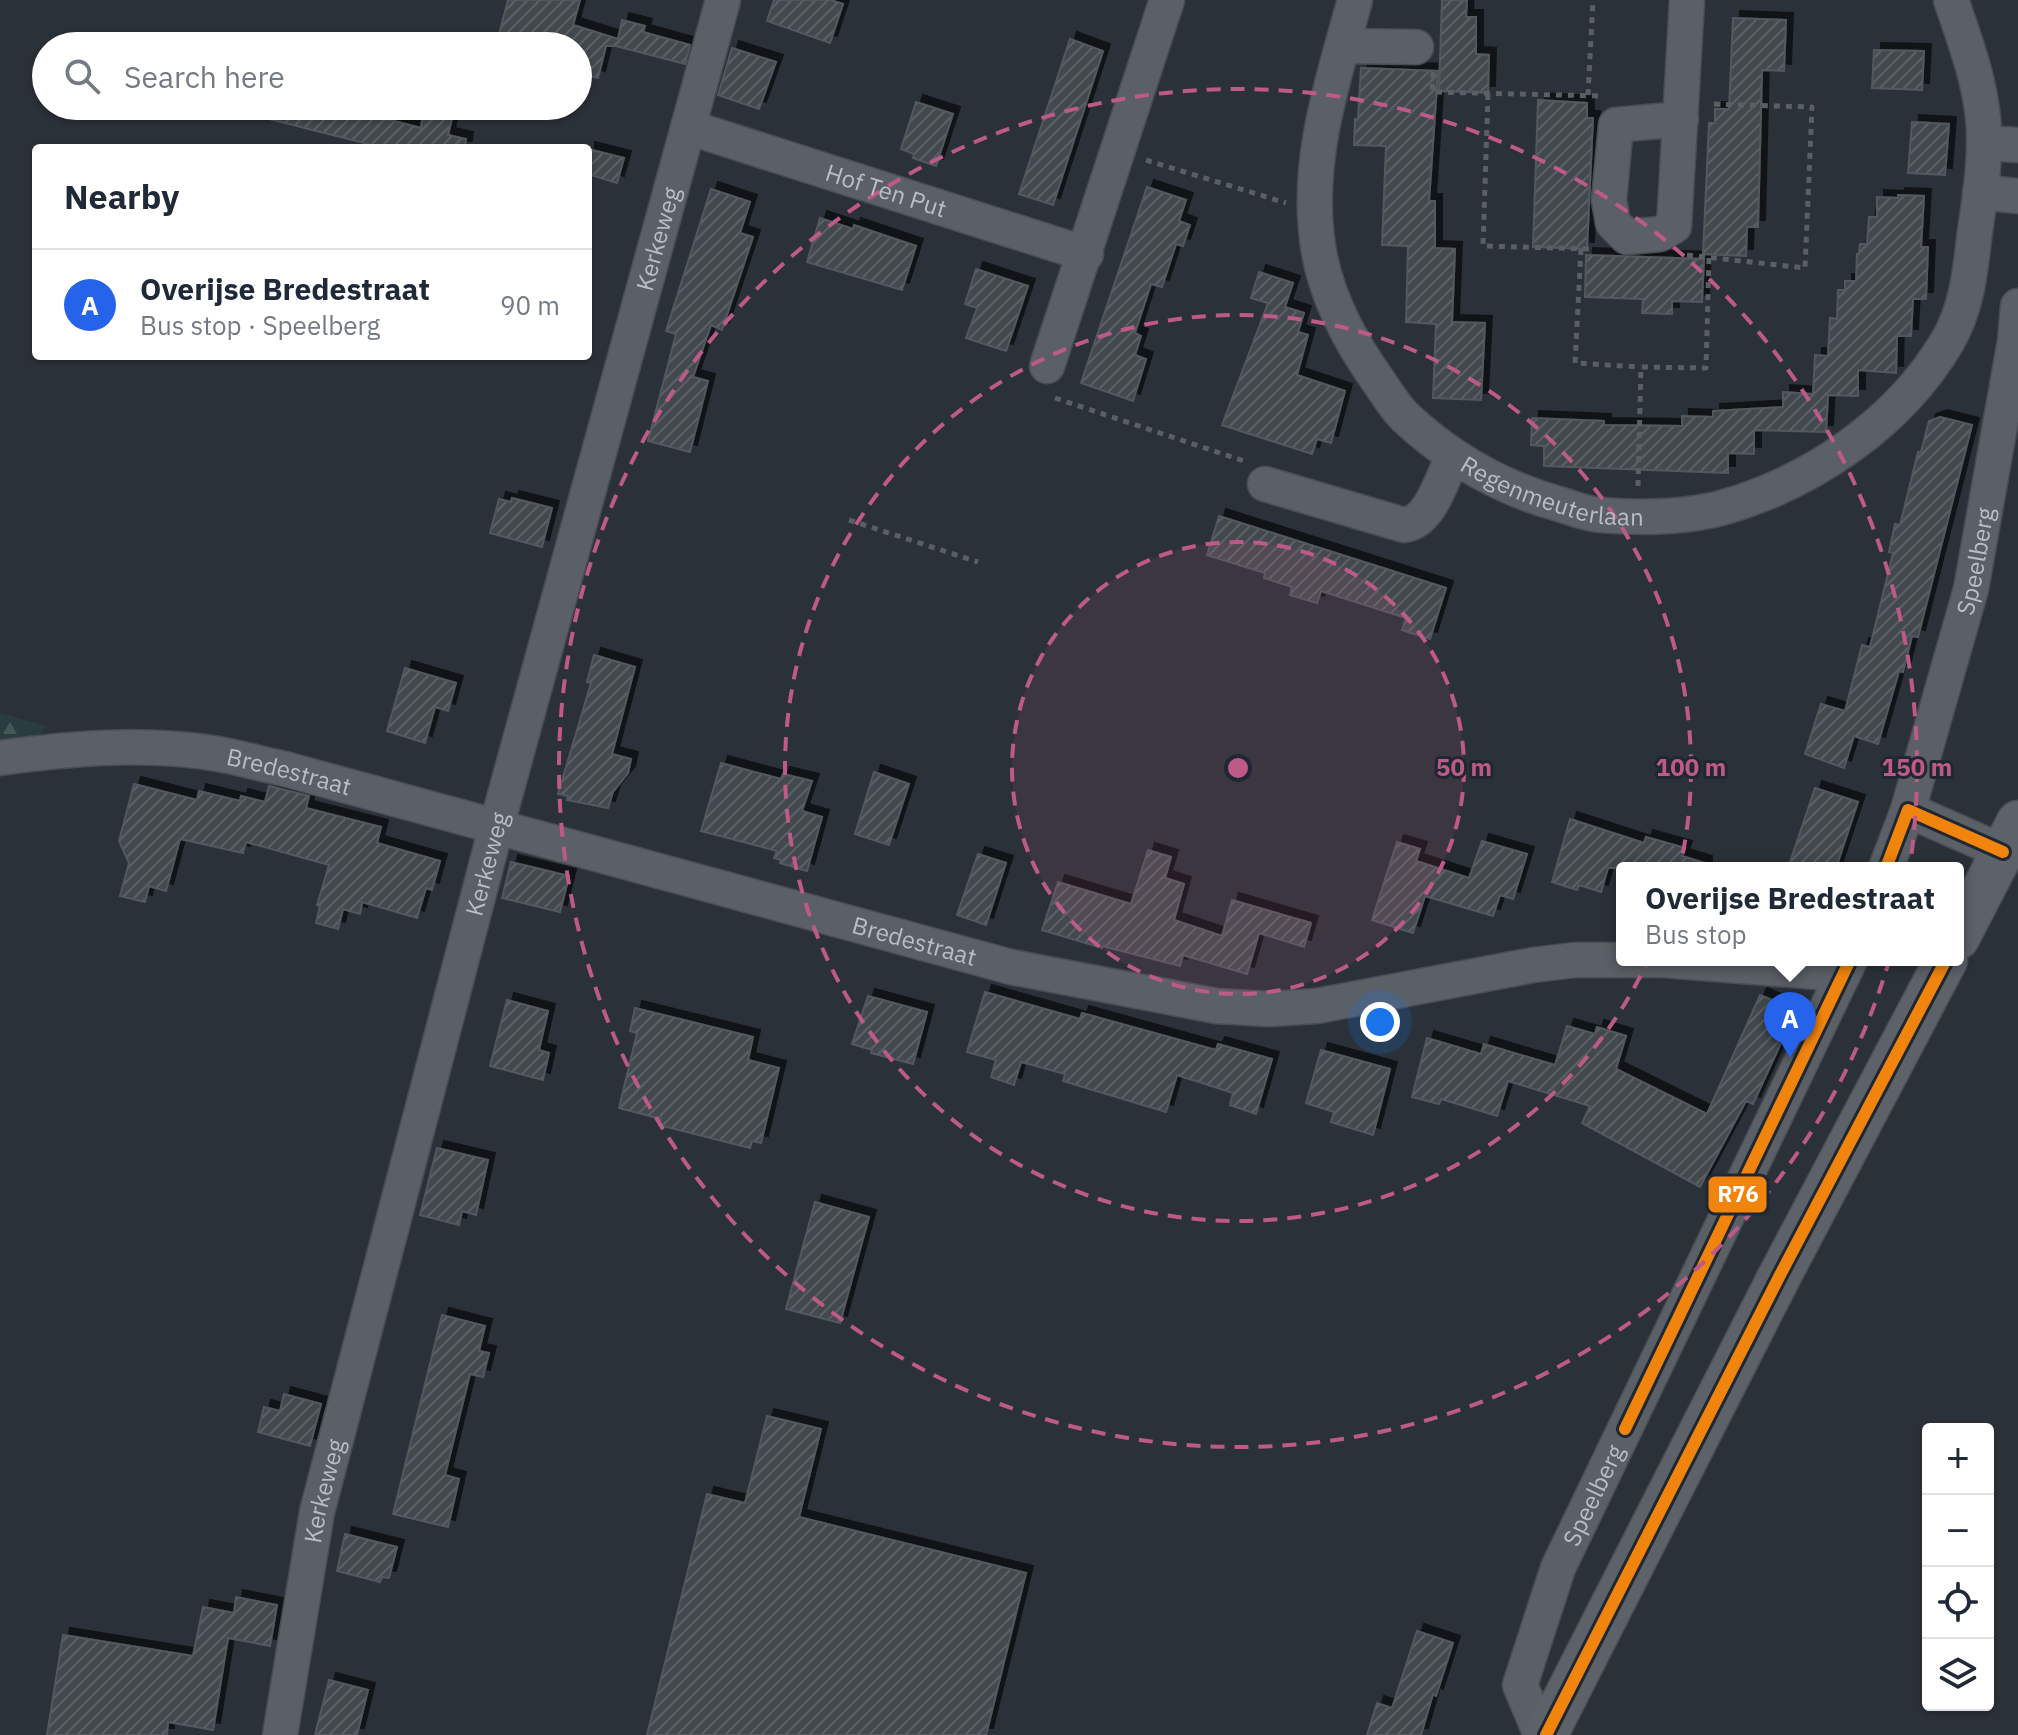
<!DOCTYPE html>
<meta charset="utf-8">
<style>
body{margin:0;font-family:"IBM Plex Sans",sans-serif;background:#f2f2f3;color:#1f2937}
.controls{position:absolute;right:24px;bottom:24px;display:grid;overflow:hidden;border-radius:8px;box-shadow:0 2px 6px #0004}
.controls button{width:72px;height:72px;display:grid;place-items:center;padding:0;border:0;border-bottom:2px solid #e0e1e3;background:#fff;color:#1f2937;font:40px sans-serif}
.you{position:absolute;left:1380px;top:1022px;width:28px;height:28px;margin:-20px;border:6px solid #fff;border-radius:50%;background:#1a73e8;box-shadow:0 0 0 12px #1a73e833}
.badge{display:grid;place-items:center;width:52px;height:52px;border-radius:50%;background:#2563eb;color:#fff;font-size:26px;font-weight:700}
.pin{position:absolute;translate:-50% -66px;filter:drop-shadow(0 2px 4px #0008)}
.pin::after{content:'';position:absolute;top:42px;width:28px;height:24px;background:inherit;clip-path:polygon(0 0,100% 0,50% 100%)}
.popup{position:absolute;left:1616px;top:862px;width:348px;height:104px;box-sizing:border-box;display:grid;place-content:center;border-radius:8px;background:#fff;filter:drop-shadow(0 2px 6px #0005);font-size:26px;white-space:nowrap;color:#747a83}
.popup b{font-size:30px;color:#1f2937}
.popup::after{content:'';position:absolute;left:50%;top:100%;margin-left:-16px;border:16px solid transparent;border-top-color:#fff}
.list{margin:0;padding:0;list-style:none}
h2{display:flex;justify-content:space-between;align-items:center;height:104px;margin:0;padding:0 32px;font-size:34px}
h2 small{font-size:26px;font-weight:400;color:#747a83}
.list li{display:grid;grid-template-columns:52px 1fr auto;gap:24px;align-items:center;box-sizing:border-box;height:112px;padding:0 32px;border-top:2px solid #e0e1e3}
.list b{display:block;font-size:30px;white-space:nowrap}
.list p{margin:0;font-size:26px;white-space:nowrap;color:#747a83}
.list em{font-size:26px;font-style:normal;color:#747a83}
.icon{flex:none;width:44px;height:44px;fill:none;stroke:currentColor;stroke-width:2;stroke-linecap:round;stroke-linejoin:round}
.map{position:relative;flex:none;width:2018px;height:1735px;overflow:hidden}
.search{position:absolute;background:#fff;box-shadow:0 2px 6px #0004;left:32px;top:32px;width:560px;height:88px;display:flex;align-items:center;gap:20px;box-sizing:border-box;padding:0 28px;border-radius:44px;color:#747a83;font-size:30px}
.panel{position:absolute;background:#fff;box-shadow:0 2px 6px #0004;left:32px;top:144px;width:560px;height:216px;border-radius:8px}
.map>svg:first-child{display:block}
.forest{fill:url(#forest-firs)}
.building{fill:url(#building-hatch);stroke:#53585f;stroke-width:2;filter:url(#shadow)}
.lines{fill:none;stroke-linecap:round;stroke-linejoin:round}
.minor-casing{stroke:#494d53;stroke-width:37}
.major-casing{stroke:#494e55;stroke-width:45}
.path{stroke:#595f63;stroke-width:5;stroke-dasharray:6 6;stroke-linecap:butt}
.minor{stroke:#5b6066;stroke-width:34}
.major{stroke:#5d6268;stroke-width:42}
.bus-1-casing{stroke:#1f2832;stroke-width:18}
.bus-1{stroke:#f1840d;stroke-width:12}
.ring{fill:none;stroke:#bd5a87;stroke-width:4;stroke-dasharray:14 10}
.labels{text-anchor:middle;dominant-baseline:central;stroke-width:6;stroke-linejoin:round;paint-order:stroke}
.street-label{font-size:24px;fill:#b6bec8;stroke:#1f2832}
.centre{fill:#bd5a87;stroke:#1f2832;stroke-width:4}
.ring-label{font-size:24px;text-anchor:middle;font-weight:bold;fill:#bd5a87;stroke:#1f2832;stroke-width:6;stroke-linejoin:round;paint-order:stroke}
.line-badge{stroke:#1f2832;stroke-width:3}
.badge-label{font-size:22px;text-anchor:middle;font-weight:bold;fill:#fff}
</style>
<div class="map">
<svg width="2018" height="1735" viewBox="0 0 2018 1735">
<defs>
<pattern id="forest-firs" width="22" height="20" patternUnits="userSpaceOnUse" patternTransform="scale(2)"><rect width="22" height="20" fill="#293d3e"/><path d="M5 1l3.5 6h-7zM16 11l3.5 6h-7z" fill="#465758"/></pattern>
<pattern id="building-hatch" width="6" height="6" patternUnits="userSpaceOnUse" patternTransform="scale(2)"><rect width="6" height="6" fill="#43494e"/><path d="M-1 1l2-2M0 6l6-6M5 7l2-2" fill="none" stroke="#5c6166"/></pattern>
<filter id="shadow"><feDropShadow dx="7" dy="-7" stdDeviation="0" flood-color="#0009"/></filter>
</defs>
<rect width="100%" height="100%" fill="#2b3138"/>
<path class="forest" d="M0,713L46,726L32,744L0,747Z"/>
<g class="building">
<path d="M508,0H580L573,25L618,39L622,20L645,26L643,32L690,45L685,64L616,46H606L598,78L578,73V46H496Z"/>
<path d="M774,0H830L843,4L830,43L767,21Z"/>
<path d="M1442,0H1467L1466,17H1476V54L1489,55L1488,93L1439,91Z"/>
<path d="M1733,18L1786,20L1784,71L1762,70L1758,227H1747L1746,256L1703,254L1709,123H1715V109H1729Z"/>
<path d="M1070,39L1103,51L1053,205L1019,194Z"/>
<path d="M732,48L776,62L759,109L718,95Z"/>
<path d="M1874,50L1924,51L1922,90L1872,88Z"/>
<path d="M1361,68L1438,71L1429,201H1435V248L1455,249L1452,322L1485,323L1481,400L1433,398L1436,324L1406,322L1408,246L1382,245L1386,146L1354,145L1355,119H1358Z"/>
<path d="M1538,100L1587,103V118H1593L1587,249L1533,247Z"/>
<path d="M916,102L953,114L936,166L913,158L914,154L901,149Z"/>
<path d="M254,106H337L421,128L424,106H455L448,135L466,139L465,148H384L253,115Z"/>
<path d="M1912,122L1949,124L1945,175L1908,173Z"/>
<path d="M588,149L624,158L617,183L588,174Z"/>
<path d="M1147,187L1186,200L1179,221L1190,225L1183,246L1176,244L1162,287L1151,284L1135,333L1141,336L1135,355L1146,359L1133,401L1081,383Z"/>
<path d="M711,189L750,202L740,233L753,237L722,330L711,325L693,377L708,381L690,452L648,441L676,334L666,331Z"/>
<path d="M1898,195L1924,196L1921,247H1928L1926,299H1913L1911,336H1897L1896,373L1858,370V396L1828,395L1826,432L1754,430V454L1728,453V473L1544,466V446L1531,445L1532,418L1604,421V425L1682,426V416L1713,417V411L1783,407V392L1813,394L1815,355L1828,356L1830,318L1837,319L1838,290H1845V281H1856L1857,254H1859L1860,244H1867L1869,217H1877V197L1898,198Z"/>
<path d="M820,218L853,229L854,225L916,246L902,290L807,262Z"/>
<path d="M1586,255L1704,259L1702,302L1672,301V314L1642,313L1643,299L1585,297Z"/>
<path d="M976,269L1028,286L1006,351L966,338L977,308L965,304Z"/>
<path d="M1259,272L1293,283L1285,307L1304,313L1298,332L1308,335L1297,375L1345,391L1331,443L1317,439L1312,454L1222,425L1268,303L1251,298Z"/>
<path d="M1940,417L1972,425L1918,637L1912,636L1903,672L1899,671L1878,744L1854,736L1844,768L1805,754L1821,704L1845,711L1862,645L1870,647L1893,553L1889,552L1895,524L1900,525L1918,452H1921L1929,421Z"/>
<path d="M512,498L552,508L542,547L490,533L499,499L511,502Z"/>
<path d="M1219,516L1446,588L1430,639L1402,630L1406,618L1321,591L1317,603L1290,595L1292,587L1264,578L1265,573L1207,555Z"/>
<path d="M594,655L635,667L612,754L631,759L628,773L613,792L608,808L567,800L568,796L558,794L591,683L587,682Z"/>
<path d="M405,668L456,683L448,711L435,707L425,743L387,731Z"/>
<path d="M721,763L781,779L783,774L812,781L802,811L822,817L807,871L780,863L781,860L774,858L777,851L701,831Z"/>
<path d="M874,772L909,784L889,845L855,834Z"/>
<path d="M134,784L197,800L199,791L240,801L241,796L265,802L269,786L309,796L306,808L381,827L377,843L440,861L432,890L426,888L417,918L362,902L360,914L343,909L338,929L316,923L320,906L317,905L329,865L246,842L243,853L180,839L166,891L149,886L145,902L120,896L129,863L119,841Z"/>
<path d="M1815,788L1858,802L1836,868H1788Z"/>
<path d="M1570,819L1644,843L1646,837L1685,848L1682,856L1705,863V868H1608L1601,892L1579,885L1577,890L1552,882Z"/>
<path d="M1482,841L1527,854L1513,899L1500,895L1493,916L1425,896L1413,933L1372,920L1397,842L1420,849L1416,861L1469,878Z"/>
<path d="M1148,850L1171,857L1165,878L1184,884L1174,920L1222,936L1232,900L1311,923L1304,947L1259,933L1247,974L1183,955L1180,966L1102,946V948L1042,930L1058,882L1131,904Z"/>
<path d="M978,854L1006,863L986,925L957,915Z"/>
<path d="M511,862L569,876L560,912L502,898Z"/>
<path d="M985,992L1080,1019L1082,1013L1216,1050L1218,1044L1272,1059L1256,1114L1230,1105L1233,1093L1177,1075L1166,1112L1063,1081L1065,1074L1021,1062L1014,1085L991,1077L996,1060L967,1052Z"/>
<path d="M1760,995L1796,1010L1753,1104L1746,1101L1700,1187L1582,1123L1590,1106L1508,1081L1497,1116L1441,1099L1439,1104L1412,1097L1427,1038L1481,1054L1484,1044L1555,1065L1567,1026L1595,1034L1597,1027L1626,1036L1616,1069L1707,1114Z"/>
<path d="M868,996L927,1012L913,1064L871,1053L872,1050L852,1044Z"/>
<path d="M507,1000L548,1011L539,1050L549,1053L543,1080L490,1066Z"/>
<path d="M635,1008L753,1037L748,1060L779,1068L761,1143L752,1141L750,1148L659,1125L661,1119L619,1108L637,1033L630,1031Z"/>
<path d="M1321,1050L1390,1069L1373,1135L1331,1122L1334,1112L1306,1103Z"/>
<path d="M437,1148L488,1160L476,1215L462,1211L459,1225L420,1215Z"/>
<path d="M815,1202L869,1217L840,1323L786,1309Z"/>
<path d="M442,1315L485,1326L479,1351L489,1353L483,1377L470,1374L445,1475L459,1479L448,1527L393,1514Z"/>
<path d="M284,1394L321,1404L310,1446L258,1432L264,1407L280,1411Z"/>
<path d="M767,1416L821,1429L799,1517L1026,1573L986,1735H647L707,1494L745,1503Z"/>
<path d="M345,1534L397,1547L389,1578L382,1577L380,1582L337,1571Z"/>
<path d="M236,1597L277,1605L270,1646L228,1638L213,1730L168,1722L167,1735H47L63,1635L193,1656L203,1607L234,1613Z"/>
<path d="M1417,1631L1453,1643L1436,1696L1433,1694L1421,1735H1367L1377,1703L1392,1708Z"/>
<path d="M329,1680L368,1690L357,1735H315Z"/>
</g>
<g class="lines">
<g class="minor-casing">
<g id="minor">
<path id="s1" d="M1355,0C1333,80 1305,161 1318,246C1325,294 1351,343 1379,382C1387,394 1395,407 1405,417C1449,458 1501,488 1559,504C1572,508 1586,514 1600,515C1639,518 1683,518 1721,508C1811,483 1899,423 1947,342C1966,310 1970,275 1974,239C1978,208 1984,177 1984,146C1986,96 1967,46 1951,0"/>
<path d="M1343,46L1416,47"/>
<path d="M1681,119L1616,125L1609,200L1613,223L1627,237L1660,234L1674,226L1687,0"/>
<path id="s2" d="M688,127L1086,254"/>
<path d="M1985,143L2018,145"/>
<path d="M1980,192L2018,196"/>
<path d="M1047,366L1167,0"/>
<path d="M1265,484L1404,525C1431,522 1442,478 1453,456"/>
<path id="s3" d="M0,758C71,748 146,742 218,754C240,758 262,764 285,769L1011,967L1216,1006L1268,1009L1317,1006L1533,965L1575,960H1664L1843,974"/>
<path d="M1908,810L2003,852"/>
<path id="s4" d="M1886,868L1908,810L1971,589L2015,341L2018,306"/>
<path id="s5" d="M280,1735L317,1512L496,828L723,0"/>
<path id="s6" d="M1541,1735L1520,1685L1558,1568L1850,960"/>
</g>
</g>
<g class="major-casing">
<g id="major">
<path d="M1958,938L2018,822"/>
<path d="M1546,1735L1779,1277L1946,960"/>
</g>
</g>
<g class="path">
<path d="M1433,72L1432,92L1601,96"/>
<path d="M1488,94L1483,246L1593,249"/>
<path d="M1588,95L1593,0"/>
<path d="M1146,160L1286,203"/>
<path d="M1581,249L1575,363L1641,367"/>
<path d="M1687,255L1805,268L1812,107L1710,104"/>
<path d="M1055,398L1247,462"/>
<path d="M1638,486L1641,367L1706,368L1709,258"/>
<path d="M849,520L978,562"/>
</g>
<use href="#minor" class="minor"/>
<use href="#major" class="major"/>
<g class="bus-1-casing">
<g id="bus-1">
<path d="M1886,868L1908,810L2003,852"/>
<path d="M1625,1429L1850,960"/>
<path d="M1546,1735L1779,1277L1946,960"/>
</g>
</g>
<use href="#bus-1" class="bus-1"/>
</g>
<circle cx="1238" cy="768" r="226" fill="#bd5a87" fill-opacity=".12"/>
<g class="ring">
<circle cx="1238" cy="768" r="226"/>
<circle cx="1238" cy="768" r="453"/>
<circle cx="1238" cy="768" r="679"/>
</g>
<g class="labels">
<g class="street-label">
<text stroke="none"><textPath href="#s2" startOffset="208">Hof Ten Put</textPath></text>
<text stroke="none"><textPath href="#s5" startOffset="1544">Kerkeweg</textPath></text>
<text stroke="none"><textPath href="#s1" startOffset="614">Regenmeuterlaan</textPath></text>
<text stroke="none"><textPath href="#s4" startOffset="320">Speelberg</textPath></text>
<text stroke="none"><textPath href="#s3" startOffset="292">Bredestraat</textPath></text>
<text stroke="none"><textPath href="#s5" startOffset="896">Kerkeweg</textPath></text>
<text stroke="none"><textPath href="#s3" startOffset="940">Bredestraat</textPath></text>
<text stroke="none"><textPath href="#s5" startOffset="248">Kerkeweg</textPath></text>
<text stroke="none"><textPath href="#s6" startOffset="258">Speelberg</textPath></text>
</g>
</g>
<circle cx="1238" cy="768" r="12" class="centre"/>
<g class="ring-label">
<text x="1464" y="776">50 m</text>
<text x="1691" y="776">100 m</text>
<text x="1917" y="776">150 m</text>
</g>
<rect class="line-badge" x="1707" y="1175" width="61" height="39" rx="8" fill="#f1840d"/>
<g class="badge-label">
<text x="1738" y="1202">R76</text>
</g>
</svg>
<div class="controls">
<button>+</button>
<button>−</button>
<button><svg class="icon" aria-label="locate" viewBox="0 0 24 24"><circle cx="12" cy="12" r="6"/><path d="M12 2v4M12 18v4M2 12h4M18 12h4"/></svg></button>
<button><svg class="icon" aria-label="layers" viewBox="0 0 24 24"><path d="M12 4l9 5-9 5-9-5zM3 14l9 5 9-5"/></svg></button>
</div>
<div class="you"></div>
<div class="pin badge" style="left:1790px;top:1058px">A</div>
<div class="popup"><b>Overijse Bredestraat</b>Bus stop</div>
<div class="search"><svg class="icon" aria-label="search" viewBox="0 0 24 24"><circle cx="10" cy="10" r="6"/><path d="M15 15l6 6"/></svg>Search here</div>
<section class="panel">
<h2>Nearby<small></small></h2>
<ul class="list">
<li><span class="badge">A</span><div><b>Overijse Bredestraat</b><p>Bus stop · Speelberg</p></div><em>90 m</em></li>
</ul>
</section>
</div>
